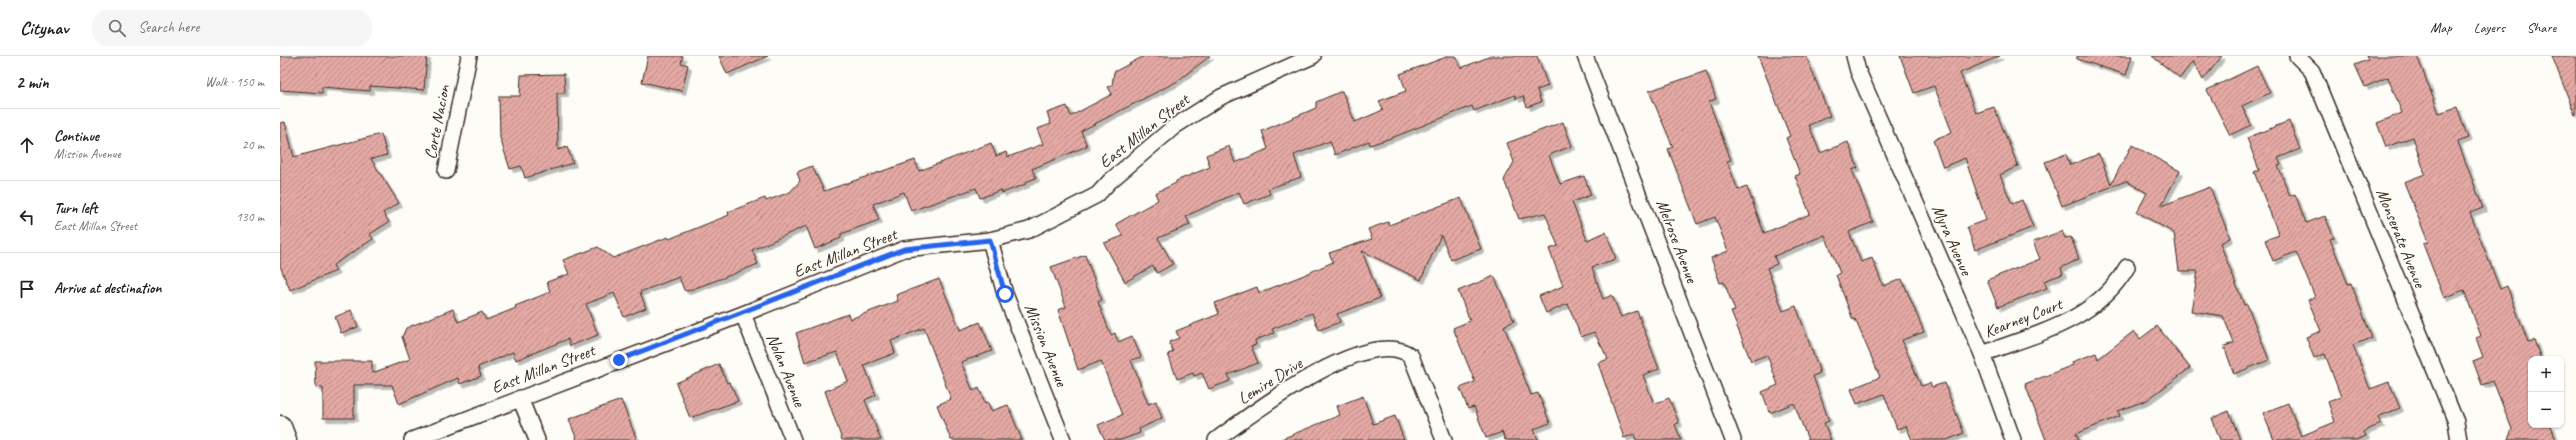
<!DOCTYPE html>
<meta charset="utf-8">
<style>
body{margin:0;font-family:Caveat,sans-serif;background:#f6f6f6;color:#222}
.controls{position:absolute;right:12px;bottom:12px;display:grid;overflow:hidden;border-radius:8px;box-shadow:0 1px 3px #0004}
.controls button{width:36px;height:36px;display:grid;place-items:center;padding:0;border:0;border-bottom:1px solid #e0e0e0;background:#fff;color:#222;font:20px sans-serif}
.stop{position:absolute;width:12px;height:12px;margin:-9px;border:3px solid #2563eb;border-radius:50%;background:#fff}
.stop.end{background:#2563eb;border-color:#fff;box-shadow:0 1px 4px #0008}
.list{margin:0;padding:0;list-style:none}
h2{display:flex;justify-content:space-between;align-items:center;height:52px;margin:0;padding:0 16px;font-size:17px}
h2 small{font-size:13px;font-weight:400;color:#767676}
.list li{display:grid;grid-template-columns:26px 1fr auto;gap:12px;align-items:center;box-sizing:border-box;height:72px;padding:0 16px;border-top:1px solid #e0e0e0}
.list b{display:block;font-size:15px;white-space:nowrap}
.list p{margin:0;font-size:13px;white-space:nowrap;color:#767676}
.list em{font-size:13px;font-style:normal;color:#767676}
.icon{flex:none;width:22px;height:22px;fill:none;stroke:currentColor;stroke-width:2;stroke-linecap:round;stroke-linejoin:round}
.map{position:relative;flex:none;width:2296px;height:384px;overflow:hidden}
header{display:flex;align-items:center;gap:24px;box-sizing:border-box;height:56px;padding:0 20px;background:#fff;border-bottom:1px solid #e0e0e0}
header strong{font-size:19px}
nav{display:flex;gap:22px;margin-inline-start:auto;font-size:14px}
.search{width:280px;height:36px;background:#f6f6f6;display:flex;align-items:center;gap:10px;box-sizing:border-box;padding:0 14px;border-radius:16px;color:#767676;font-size:15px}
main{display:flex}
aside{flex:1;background:#fff}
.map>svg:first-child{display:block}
.building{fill:url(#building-hatch);stroke:#3b2a1e;filter:url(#shadow)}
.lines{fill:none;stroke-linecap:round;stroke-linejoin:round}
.street-casing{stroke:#3b2a1e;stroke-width:18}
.secondary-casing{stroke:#3b2a1e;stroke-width:25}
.street{stroke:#fdfcf7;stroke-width:15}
.secondary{stroke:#fdfcf7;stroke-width:22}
.route{stroke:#2563eb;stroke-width:5}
.labels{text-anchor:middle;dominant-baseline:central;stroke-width:3.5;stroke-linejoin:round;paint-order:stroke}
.street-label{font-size:17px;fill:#3b2a1e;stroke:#fdfcf7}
</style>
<header>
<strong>Citynav</strong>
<div class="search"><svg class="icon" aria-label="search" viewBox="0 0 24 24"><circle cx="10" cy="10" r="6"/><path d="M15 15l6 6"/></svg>Search here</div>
<nav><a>Map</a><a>Layers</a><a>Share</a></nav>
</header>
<main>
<aside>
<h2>2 min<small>Walk · 150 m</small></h2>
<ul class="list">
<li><svg class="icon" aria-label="ahead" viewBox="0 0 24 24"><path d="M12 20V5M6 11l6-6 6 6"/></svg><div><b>Continue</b><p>Mission Avenue</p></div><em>20 m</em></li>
<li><svg class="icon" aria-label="left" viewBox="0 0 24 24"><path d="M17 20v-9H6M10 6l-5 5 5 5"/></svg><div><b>Turn left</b><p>East Millan Street</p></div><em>130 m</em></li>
<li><svg class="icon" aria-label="arrive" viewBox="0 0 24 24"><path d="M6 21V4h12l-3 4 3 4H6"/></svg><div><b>Arrive at destination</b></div></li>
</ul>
</aside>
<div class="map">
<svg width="2296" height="384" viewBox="0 0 2296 384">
<defs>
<pattern id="building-hatch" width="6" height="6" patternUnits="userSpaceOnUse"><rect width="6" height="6" fill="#e4a9a4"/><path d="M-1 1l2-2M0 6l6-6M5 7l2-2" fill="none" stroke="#ba8a85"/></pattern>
<filter id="shadow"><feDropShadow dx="3.5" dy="3.5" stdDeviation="0" flood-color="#0004"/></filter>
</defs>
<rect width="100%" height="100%" fill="#fdfcf7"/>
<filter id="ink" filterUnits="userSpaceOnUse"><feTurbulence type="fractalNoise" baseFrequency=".025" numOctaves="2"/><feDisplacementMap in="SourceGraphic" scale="8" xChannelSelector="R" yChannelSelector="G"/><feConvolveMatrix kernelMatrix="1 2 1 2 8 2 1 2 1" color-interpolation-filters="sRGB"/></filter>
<g filter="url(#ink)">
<g class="building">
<path d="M0,0H147L144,34L90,30V35L42,31V37L0,34Z"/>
<path d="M368,0H403L401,7L408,9L402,35L362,26Z"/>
<path d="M439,0H488L447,18Z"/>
<path d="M864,0H930L896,26L801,75L807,90L752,113L756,122L746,126V128L722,137L721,134L700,142L696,132L631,155L624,136L593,148L599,164L561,178V182L535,193L526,170L472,194L478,208L451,219L407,235L404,234L399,221L360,236L366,252L344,261L334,237L306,248L318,279L290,290L288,283L236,304L233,296L198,311L201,320L180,328L178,322L119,348L112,329H74V362H43V332L36,331L35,305H92V317L130,303L122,281L126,272L173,253L178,266L202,256L206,264L236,252L235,250L270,236L267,226L289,218L283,204L318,191L333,202L388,181L389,183L449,159L448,156L485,142L486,145L510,136L520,125L517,116L532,110L544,135L635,104L639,115L711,87L716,100L726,96L728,101L763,88L757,73L771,68L767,57L787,50L791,60L832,38L828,31L832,29L834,16Z"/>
<path d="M1169,0H1176L1181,12L1211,0H1257L1268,30L1257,34L1261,46L1247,51L1243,40L1236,43L1235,39L1194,55L1192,50L1114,81L1090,89L1089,85L1055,99L1050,85L1014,99L1021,121L988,133L990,138L964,148L959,136L906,160L910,169L878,182L893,208L877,217L873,210L845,226L824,187L843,180L836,168L878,144L875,137L896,127V125L930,111L926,99L949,90L955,107L988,93L982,75L1036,52V46L1062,35L1075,66L1103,54L1099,45L1126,35L1120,18Z"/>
<path d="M1478,0H1526L1550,60L1529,69L1540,97L1568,86L1578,112L1572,114L1593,166L1569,176L1581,206L1592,202L1603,230L1622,223L1644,276L1622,284L1641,330L1650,327L1652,331L1664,327L1684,377L1667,384H1632L1626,370L1617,373L1604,338L1577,348L1571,333L1600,321L1575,263L1573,264L1556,219L1560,217L1545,179L1494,200L1497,208L1487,212L1503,255L1516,250L1540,317L1533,320L1549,365L1544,367L1551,384H1528L1514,347L1490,357L1482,336L1498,329L1487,299L1471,305L1451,256L1455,255L1444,226L1440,227L1431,202L1448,195L1435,161L1417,168L1388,93L1393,91L1369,35L1426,15L1436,43L1429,46L1451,104L1447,105L1458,134L1467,131L1484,177L1530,158L1515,120L1520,118L1506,82L1510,80Z"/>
<path d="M1620,0H1720L1680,17L1696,57L1714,51L1738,110L1720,119L1732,148L1742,144L1753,171L1695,194L1687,171L1706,164L1685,102L1663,111L1653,84L1672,76L1654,30L1634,37Z"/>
<path d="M1797,0H1852L1846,19L1797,3Z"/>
<path d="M1872,0H1942L1923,24L1913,5L1900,22Z"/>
<path d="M2086,0H2137L2159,57L2177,51L2188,82L2178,86L2203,152L2190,157L2220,233L2227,230L2248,286L2254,284L2261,303H2251V369H2271L2276,384H2228L2232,373L2213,325L2202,329L2193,305L2203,301L2196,282L2201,280L2184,234L2164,242L2143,188L2148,186L2124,126L2145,118L2133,81L2106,91L2097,67L2122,57L2108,21L2085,31L2075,9L2088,4Z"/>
<path d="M2272,0H2296V59H2295Z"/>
<path d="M1977,10L1990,37L1962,50L1971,69L1950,79L1927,34Z"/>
<path d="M284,18L285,37H277L278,94L287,91L293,107L245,122L241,110L230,113L220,82L219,40H240L241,19Z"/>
<path d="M2009,65L2020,93L1998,102L2001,109L1998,110L2010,140L2015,138L2026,167L2045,160L2054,182L2050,183L2068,228L2071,227L2092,282L2073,289L2090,333L2109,326L2120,352L2098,361L2101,368L2084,375L2086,380L2076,384H1994L1983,357L2008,347L2021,380L2055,366L2048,346L2061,341L2045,298L2034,302L2026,281L2041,275L2028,244L2035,241L2016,196L1993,205L1985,184L1999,179L1974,116L1979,114L1967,82Z"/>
<path d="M5,66L14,101L101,78L107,99L91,103L119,147L103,157L109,166L90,178L93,183L53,209L56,215L10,234L0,210V67Z"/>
<path d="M1283,66L1292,90L1269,99L1280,128L1304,120L1311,139L1292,146L1307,184L1326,176L1336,203L1312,211L1323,243L1332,239L1341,261L1357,255L1379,313L1363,319L1374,348L1389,342L1399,367L1395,368L1401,384H1356L1354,378L1344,382L1318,307L1328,303L1314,276L1301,281L1288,248L1266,257L1259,240L1283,230L1269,193L1278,190L1265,157L1239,163L1224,124L1234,106L1227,87Z"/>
<path d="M1852,89L1900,115L1881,150L1930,131L1950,182L1940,187L1964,249L1967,248L1989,304L1954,318L1944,290L1954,287L1943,260L1911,255L1918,215H1899L1894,177L1857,156L1867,137L1846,125L1782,150L1765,106L1786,98L1790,109L1819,98L1831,128Z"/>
<path d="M1181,142L1201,193L1171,204L1161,179L1141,224L1082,195L1100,242L1057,258L1060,266L1039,274L1032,257L992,273L994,277L975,284L976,289L971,290L978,307L948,319L950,325L929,333L922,317L914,320L913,317L897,323L888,298L893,296L889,286L899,282L896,275L939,258L935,247L977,231L979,237L1024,219L1053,206L1049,197L1092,183L1088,173L1108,166L1109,169Z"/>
<path d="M1782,175L1785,182L1791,181L1799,203L1781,212L1783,218L1764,225L1767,232L1718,251L1707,224L1760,203L1753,186Z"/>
<path d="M805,199L822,244L818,246L831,279L835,277L838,286L852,280L861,301L851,304L868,348L876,345L882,362L859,373L860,377L841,384H825L818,369L842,359L821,305L798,314L778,254L786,251L771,211Z"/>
<path d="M1214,220L1234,265L1224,270L1251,339L1258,337L1270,367L1254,373L1258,384H1225L1222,376L1206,382L1194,351L1188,353L1180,332L1195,326L1173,272L1190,265L1178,235Z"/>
<path d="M659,223L680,274L700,266L712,295L681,306L693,335L699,332L705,347L708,346L711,355L728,349L742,384H671L657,349L671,343L644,272L611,285L615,297L584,309L596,339L585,344L601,384H562L545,335L568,325L557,296L525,306L516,277L568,258L570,263L618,245L616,239Z"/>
<path d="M71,254L78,271L61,277L55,261Z"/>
<path d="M1877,270L1910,312L1867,344L1838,355L1840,360L1796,378L1799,384H1766L1745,328L1793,309L1792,306L1816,297L1818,303L1854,275L1860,283Z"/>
<path d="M439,308L447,327L450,326L458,345L410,362L396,327Z"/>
<path d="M1083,340L1093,368L1115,360L1124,384H999L1060,359L1057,350Z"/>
<path d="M341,344L357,384H297L289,363Z"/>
<path d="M1949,355L1960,384H1940L1932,362Z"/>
</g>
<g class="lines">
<g class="street-casing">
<g id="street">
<path d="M1305,0L1453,384"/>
<path d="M1574,0L1578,15L1702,298L1733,384"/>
<path d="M2017,0L2032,15L2176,366L2179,384"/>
<path d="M166,115L189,0"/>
<path d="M710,184L725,238L783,384"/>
<path d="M463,258L513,384"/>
<path d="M1702,298C1756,278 1816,265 1847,211"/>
<path d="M240,342L257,384"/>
<path d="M132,384L463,258L624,193L710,184L749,174L817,139L830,125L895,70L941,41L1033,0"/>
<path d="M936,384C971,358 1090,267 1131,300L1164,384"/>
</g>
</g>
<g class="secondary-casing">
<path id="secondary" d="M0,371L5,384"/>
</g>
<use href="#street" class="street"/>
<use href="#secondary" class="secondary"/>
</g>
</g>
<g class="lines" filter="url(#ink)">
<path class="route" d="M339,304L624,193L710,184L725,238"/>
</g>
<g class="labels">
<g class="street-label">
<text transform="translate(157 66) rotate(-79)">Corte Nacion</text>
<text transform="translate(864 75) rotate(-38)">East Millan Street</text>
<text transform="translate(2121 182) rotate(68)">Monserate Avenue</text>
<text transform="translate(1672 184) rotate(66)">Myra Avenue</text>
<text transform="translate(1397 185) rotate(69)">Melrose Avenue</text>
<text transform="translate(565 197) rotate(-21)">East Millan Street</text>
<text transform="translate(1743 262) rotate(-21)">Kearney Court</text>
<text transform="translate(766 289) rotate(68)">Mission Avenue</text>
<text transform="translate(263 313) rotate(-21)">East Millan Street</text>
<text transform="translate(506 314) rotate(68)">Nolan Avenue</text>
<text transform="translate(990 325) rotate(-32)">Lemire Drive</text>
</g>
</g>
</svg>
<div class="controls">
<button>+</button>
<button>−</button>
</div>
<div class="stop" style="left:725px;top:238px"></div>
<div class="stop end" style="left:339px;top:304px"></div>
</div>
</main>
